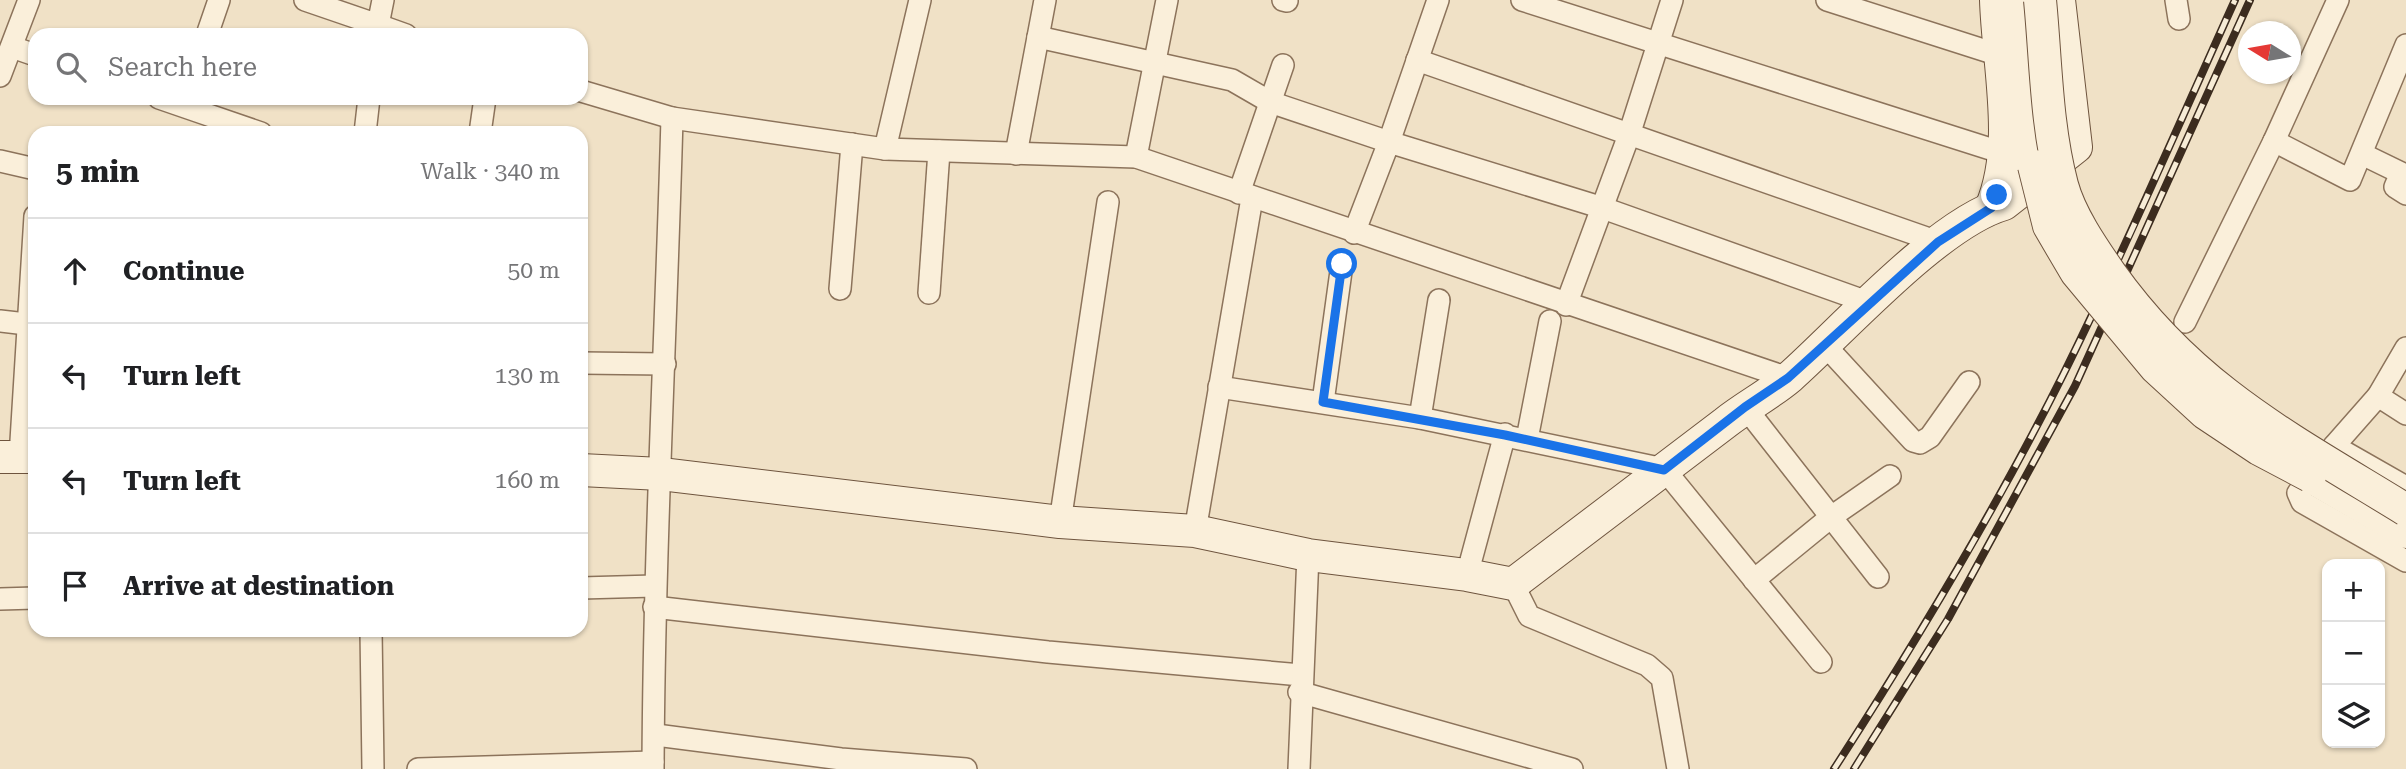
<!DOCTYPE html>
<meta charset="utf-8">
<style>
body{margin:0;font-family:"Roboto Serif",serif;background:#f2f2f2;color:#202124}
.controls{position:absolute;right:21px;bottom:21px;display:grid;overflow:hidden;border-radius:14px;box-shadow:0 2px 5px #0004}
.controls button{width:63px;height:63px;display:grid;place-items:center;padding:0;border:0;border-bottom:2px solid #e0e0e0;background:#fff;color:#202124;font:35px sans-serif}
.compass{position:absolute;left:2238px;top:21px;width:63px;height:63px;border-radius:50%;background:#fff;box-shadow:0 2px 5px #0004;rotate:281deg}
.stop{position:absolute;width:21px;height:21px;margin:-16px;border:5px solid #1a73e8;border-radius:50%;background:#fff}
.stop.end{background:#1a73e8;border-color:#fff;box-shadow:0 2px 7px #0008}
.list{margin:0;padding:0;list-style:none}
h2{display:flex;justify-content:space-between;align-items:center;height:91px;margin:0;padding:0 28px;font-size:30px}
h2 small{font-size:23px;font-weight:400;color:#757577}
.list li{display:grid;grid-template-columns:46px 1fr auto;gap:21px;align-items:center;box-sizing:border-box;height:105px;padding:0 28px;border-top:2px solid #e0e0e0}
.list b{display:block;font-size:26px;white-space:nowrap}
.list em{font-size:23px;font-style:normal;color:#757577}
.icon{flex:none;width:38px;height:38px;fill:none;stroke:currentColor;stroke-width:2;stroke-linecap:round;stroke-linejoin:round}
.map{position:relative;flex:none;width:2406px;height:769px;overflow:hidden}
.search{position:absolute;background:#fff;box-shadow:0 2px 5px #0004;left:28px;top:28px;width:560px;height:77px;display:flex;align-items:center;gap:18px;box-sizing:border-box;padding:0 24px;border-radius:21px;color:#757577;font-size:26px}
.panel{position:absolute;background:#fff;box-shadow:0 2px 5px #0004;left:28px;top:126px;width:560px;height:511px;border-radius:21px}
.map>svg:first-child{display:block}
.lines{fill:none;stroke-linecap:round;stroke-linejoin:round}
.street-casing{stroke:#8c735b;stroke-width:24}
.secondary-casing{stroke:#6e543e;stroke-width:34}
.street{stroke:#faefda;stroke-width:21}
.secondary{stroke:#faefda;stroke-width:32}
.rail-casing{stroke:#3c2c1f;stroke-width:8}
.rail{stroke:#f7ecd6;stroke-width:5;stroke-dasharray:16;stroke-linecap:butt}
.secondary-bridge-casing{stroke:#6e543e;stroke-width:34;stroke-linecap:butt}
.secondary-bridge{stroke:#faefda;stroke-width:32}
.route{stroke:#1a73e8;stroke-width:9}
</style>
<div class="map">
<svg width="2406" height="769" viewBox="0 0 2406 769">
<rect width="100%" height="100%" fill="#f0e1c6"/>
<g class="lines">
<g class="street-casing">
<g id="street">
<path d="M305,0L378,25L383,0"/>
<path d="M1283,0L1287,1"/>
<path d="M1522,0L2003,153L2028,185"/>
<path d="M1827,0L1999,55"/>
<path d="M2176,0L2179,19"/>
<path d="M207,35L219,0"/>
<path d="M377,35L378,25L406,35"/>
<path d="M1038,37L1232,80L1270,102L1389,142L1438,0"/>
<path d="M12,47L35,55"/>
<path d="M1417,60L1938,242"/>
<path d="M0,76L29,0"/>
<path d="M581,91L672,118L885,149L1136,157L1788,378"/>
<path d="M159,98L261,133"/>
<path d="M365,133L369,98"/>
<path d="M480,133L485,98"/>
<path d="M2274,141L2350,180L2406,45"/>
<path d="M885,149L920,0"/>
<path d="M1016,154L1045,0"/>
<path d="M2362,154L2401,173L2395,187L2406,194"/>
<path d="M1136,157L1167,0"/>
<path d="M0,161L35,169"/>
<path d="M1239,193L1283,65"/>
<path d="M1354,233L1389,142L1603,208L1870,303"/>
<path d="M840,289L852,144"/>
<path d="M929,293L939,151"/>
<path d="M1566,305L1629,135L1672,0"/>
<path d="M0,321L35,325"/>
<path d="M2185,322L2274,141L2338,0"/>
<path d="M1823,343L1913,441L1920,443L1930,437L1969,382"/>
<path d="M581,363L665,364"/>
<path d="M1219,387L1420,418L1664,469L1821,662"/>
<path d="M2378,396L2406,414"/>
<path d="M1323,402L1342,264"/>
<path d="M1745,407L1878,577"/>
<path d="M1420,418L1439,300"/>
<path d="M1527,439L1550,321"/>
<path d="M2334,446L2378,396L2406,348"/>
<path d="M20,457L35,216"/>
<path d="M2406,487L2334,446L2298,493L2302,502L2406,561"/>
<path d="M1060,522L1108,202"/>
<path d="M1195,531L1252,198"/>
<path d="M1467,575L1505,434"/>
<path d="M1754,580L1831,517L1890,476"/>
<path d="M1513,584L1529,616L1647,665L1662,678L1678,769"/>
<path d="M581,588L654,586"/>
<path d="M0,599L35,598"/>
<path d="M654,607L1048,652L1301,675"/>
<path d="M371,630L373,769"/>
<path d="M1299,692L1572,769"/>
<path d="M656,735L841,759L966,769"/>
<path d="M418,769L653,762"/>
<path d="M653,769C654,552 666,335 672,118"/>
<path d="M1299,769L1308,555"/>
</g>
</g>
<g class="secondary-casing">
<g id="secondary">
<path d="M2022,0L2034,166"/>
<path d="M1991,208C2018,145 1998,67 1996,0"/>
<path d="M0,457H35"/>
<path d="M581,470L661,474L1060,522L1195,531L1308,555L1467,575L1513,584C1584,530 1654,477 1725,423C1745,407 1770,394 1790,377C1843,330 1938,223 2004,204L2076,147L2059,0"/>
<path d="M2311,477L2406,532"/>
</g>
</g>
<use href="#street" class="street"/>
<use href="#secondary" class="secondary"/>
<g class="rail-casing">
<g id="rail">
<path d="M1834,769C1916,642 1995,511 2063,375C2124,252 2178,126 2235,0"/>
<path d="M1854,769L1948,619L2075,386L2250,0"/>
</g>
</g>
<use href="#rail" class="rail"/>
<g class="secondary-bridge-casing">
<g id="secondary-bridge">
<path d="M2040,0C2046,61 2046,125 2062,185C2070,215 2092,247 2110,273C2192,389 2289,438 2406,510"/>
<path d="M2034,166L2049,226L2076,272L2156,368L2205,413L2259,449L2310,476"/>
</g>
</g>
<use href="#secondary-bridge" class="secondary-bridge"/>
</g>
<g class="lines">
<path class="route" d="M1342,264L1323,402L1505,435L1664,470L1745,407L1788,378L1938,242L1991,208L1997,195"/>
</g>
</svg>
<div class="controls">
<button>+</button>
<button>−</button>
<button><svg class="icon" aria-label="layers" viewBox="0 0 24 24"><path d="M12 4l9 5-9 5-9-5zM3 14l9 5 9-5"/></svg></button>
</div>
<svg class="compass" viewBox="-18 -18 36 36"><path d="M0-13l5 13h-10z" fill="#e53935"/><path d="M0 13l5-13h-10z" fill="#757577"/></svg>
<div class="stop" style="left:1342px;top:264px"></div>
<div class="stop end" style="left:1997px;top:195px"></div>
<div class="search"><svg class="icon" aria-label="search" viewBox="0 0 24 24"><circle cx="10" cy="10" r="6"/><path d="M15 15l6 6"/></svg>Search here</div>
<section class="panel">
<h2>5 min<small>Walk · 340 m</small></h2>
<ul class="list">
<li><svg class="icon" aria-label="ahead" viewBox="0 0 24 24"><path d="M12 20V5M6 11l6-6 6 6"/></svg><div><b>Continue</b></div><em>50 m</em></li>
<li><svg class="icon" aria-label="left" viewBox="0 0 24 24"><path d="M17 20v-9H6M10 6l-5 5 5 5"/></svg><div><b>Turn left</b></div><em>130 m</em></li>
<li><svg class="icon" aria-label="left" viewBox="0 0 24 24"><path d="M17 20v-9H6M10 6l-5 5 5 5"/></svg><div><b>Turn left</b></div><em>160 m</em></li>
<li><svg class="icon" aria-label="arrive" viewBox="0 0 24 24"><path d="M6 21V4h12l-3 4 3 4H6"/></svg><div><b>Arrive at destination</b></div></li>
</ul>
</section>
</div>
